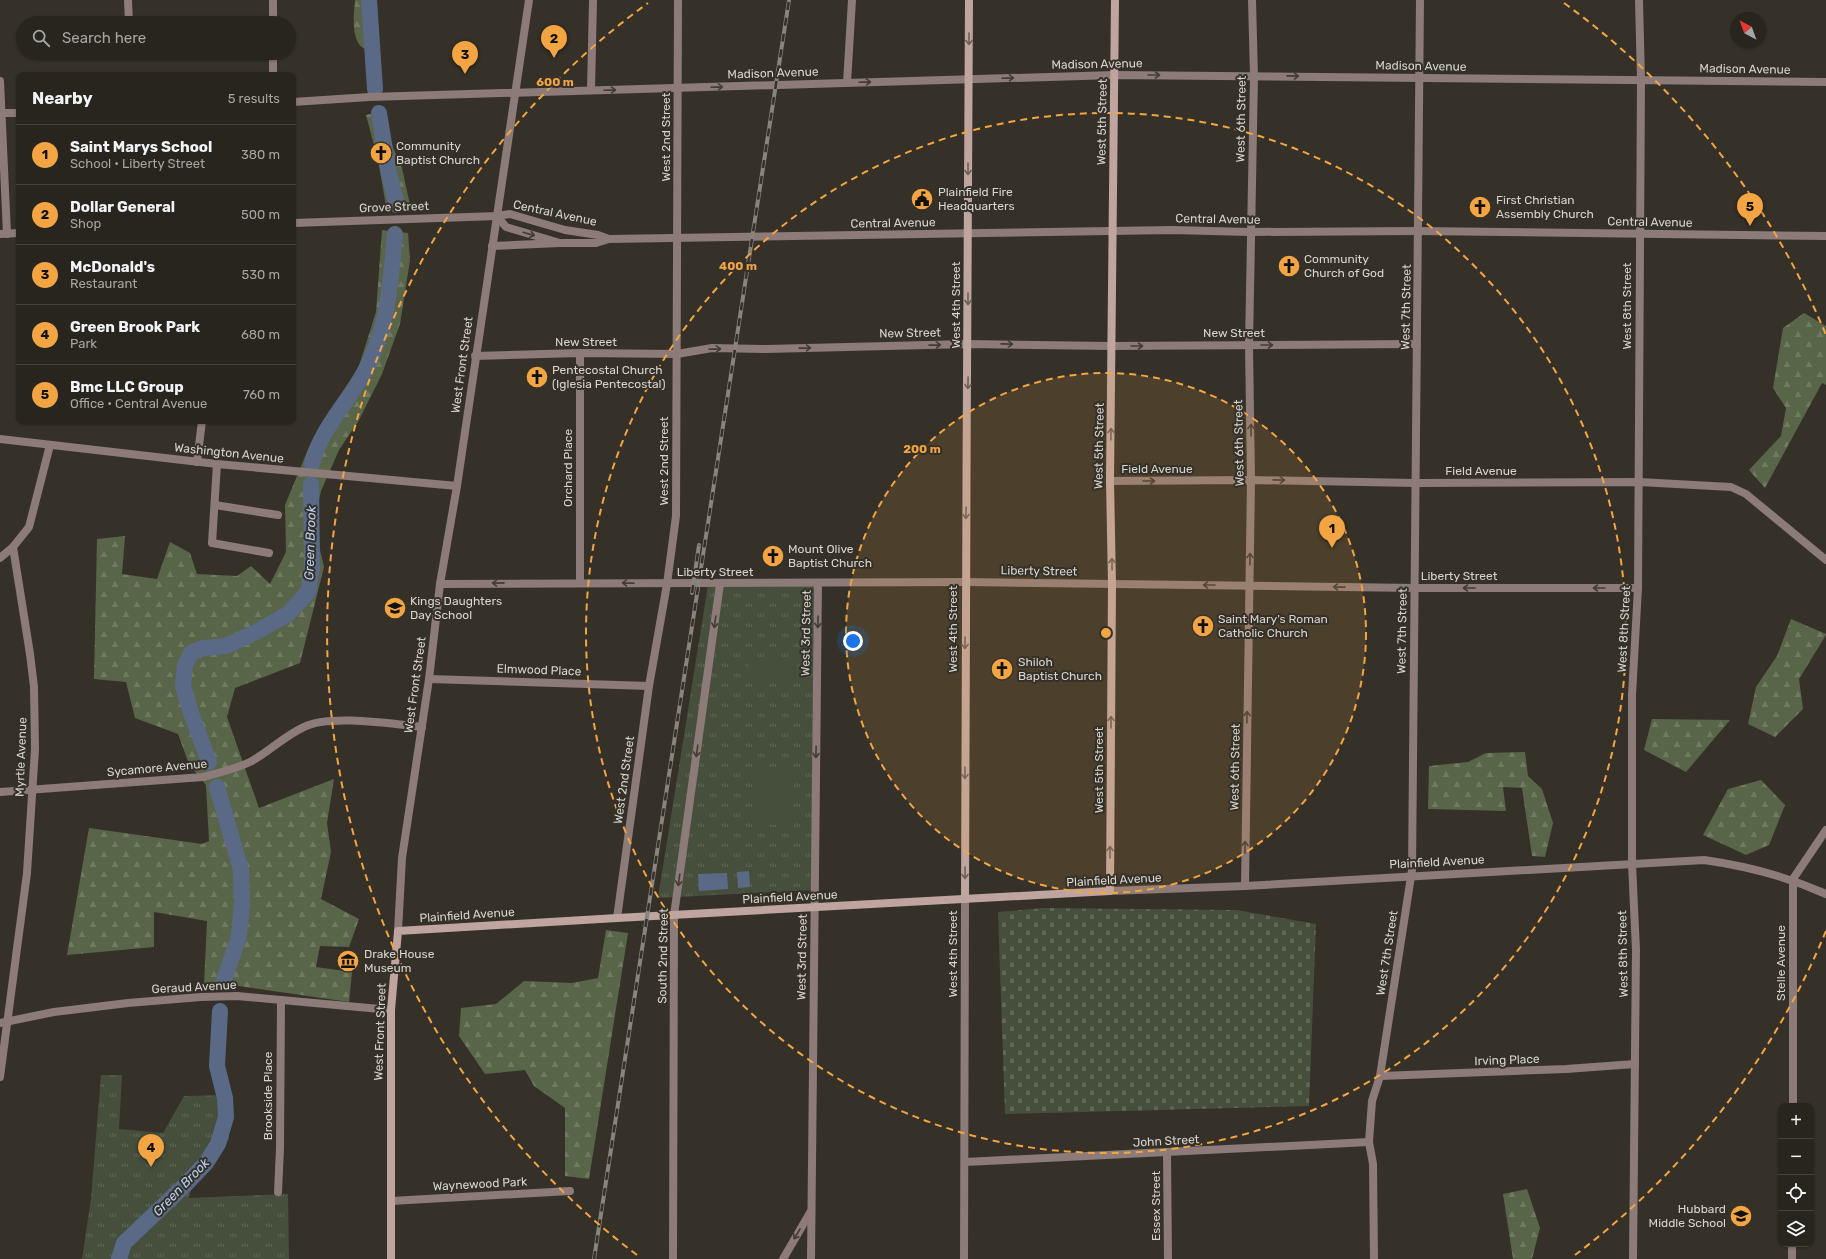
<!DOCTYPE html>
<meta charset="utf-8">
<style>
body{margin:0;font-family:Rubik,sans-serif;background:#34312b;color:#f1f3f6}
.controls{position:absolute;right:12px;bottom:12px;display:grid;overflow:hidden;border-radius:8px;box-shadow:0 1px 3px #0004}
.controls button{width:36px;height:36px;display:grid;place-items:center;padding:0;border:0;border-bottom:1px solid #44423c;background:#28251e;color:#f1f3f6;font:20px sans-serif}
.compass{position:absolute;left:1730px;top:12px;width:36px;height:36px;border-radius:50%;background:#28251e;box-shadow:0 1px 3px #0004;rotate:319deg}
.you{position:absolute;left:853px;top:641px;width:14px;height:14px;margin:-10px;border:3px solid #fff;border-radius:50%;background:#1a73e8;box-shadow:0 0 0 6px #1a73e833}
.badge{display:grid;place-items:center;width:26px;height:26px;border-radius:50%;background:#f3a443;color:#111;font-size:13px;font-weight:700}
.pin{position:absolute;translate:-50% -33px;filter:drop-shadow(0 1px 2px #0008)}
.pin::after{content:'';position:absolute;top:21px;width:14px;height:12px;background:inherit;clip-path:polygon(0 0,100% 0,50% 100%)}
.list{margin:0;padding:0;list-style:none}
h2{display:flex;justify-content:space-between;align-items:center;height:52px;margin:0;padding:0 16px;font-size:17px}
h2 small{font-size:13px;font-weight:400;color:#a5a5a4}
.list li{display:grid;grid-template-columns:26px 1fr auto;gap:12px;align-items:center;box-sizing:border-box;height:60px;padding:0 16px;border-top:1px solid #44423c}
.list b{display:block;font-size:15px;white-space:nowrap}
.list p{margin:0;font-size:13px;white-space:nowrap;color:#a5a5a4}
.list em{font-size:13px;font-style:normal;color:#a5a5a4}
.icon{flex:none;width:22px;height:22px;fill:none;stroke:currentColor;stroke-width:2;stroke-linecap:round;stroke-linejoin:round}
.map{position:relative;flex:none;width:1826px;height:1259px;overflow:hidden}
.search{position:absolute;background:#28251e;box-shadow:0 1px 3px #0004;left:16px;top:16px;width:280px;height:44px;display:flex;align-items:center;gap:10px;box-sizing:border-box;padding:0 14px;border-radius:22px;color:#a5a5a4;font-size:15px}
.panel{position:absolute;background:#28251e;box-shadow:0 1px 3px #0004;left:16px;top:72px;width:280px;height:352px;border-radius:8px}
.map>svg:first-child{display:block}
.forest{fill:url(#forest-firs)}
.cemetery{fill:url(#cemetery-stones)}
.park{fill:url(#park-tufts)}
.pitch{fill:#464f3c}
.water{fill:#5a6a86}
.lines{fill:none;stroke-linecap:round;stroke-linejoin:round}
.river{stroke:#5a6a86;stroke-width:16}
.minor{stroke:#8c7b78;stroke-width:8}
.tertiary{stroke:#8c7b78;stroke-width:8}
.secondary{stroke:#bfa49f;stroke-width:8}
.rail-casing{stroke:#88857e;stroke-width:4}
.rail{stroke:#353128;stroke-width:2.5;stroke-dasharray:8;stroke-linecap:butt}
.oneway{stroke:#6c5f58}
.oneway2{stroke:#423c34}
.ring{fill:none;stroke:#f3a443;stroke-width:2;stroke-dasharray:7 5}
.labels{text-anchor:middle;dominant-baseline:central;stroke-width:4;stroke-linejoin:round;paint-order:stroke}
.street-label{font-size:12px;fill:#d7d4cf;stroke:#353128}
.poi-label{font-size:12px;fill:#d7d4cf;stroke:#353128;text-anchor:start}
.water-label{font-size:13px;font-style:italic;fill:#b9d1f9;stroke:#353128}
.centre{fill:#f3a443;stroke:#353128;stroke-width:2}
.ring-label{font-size:12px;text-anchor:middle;font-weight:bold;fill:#f3a443;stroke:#353128;stroke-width:4;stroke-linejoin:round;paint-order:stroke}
</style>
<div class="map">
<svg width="1826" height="1259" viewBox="0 0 1826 1259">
<defs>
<pattern id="forest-firs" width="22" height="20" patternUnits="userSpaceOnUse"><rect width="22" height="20" fill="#586548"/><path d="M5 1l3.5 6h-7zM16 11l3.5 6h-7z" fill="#6f7a61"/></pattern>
<pattern id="cemetery-stones" width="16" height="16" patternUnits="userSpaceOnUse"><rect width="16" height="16" fill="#464f3c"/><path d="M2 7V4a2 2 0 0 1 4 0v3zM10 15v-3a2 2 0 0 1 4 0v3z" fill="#606757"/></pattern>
<pattern id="park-tufts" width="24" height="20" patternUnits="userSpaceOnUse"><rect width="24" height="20" fill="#464f3c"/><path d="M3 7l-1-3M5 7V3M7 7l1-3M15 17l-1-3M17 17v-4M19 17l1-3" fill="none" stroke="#606757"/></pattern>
</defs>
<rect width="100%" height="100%" fill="#353128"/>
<g class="forest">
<path d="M355,0H377L378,51C374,51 369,51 365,49C350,42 354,13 355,0Z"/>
<path d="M382,111L387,134L402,168L410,205L386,206L378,160L366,115Z"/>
<path d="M382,230L408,233L410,260L400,324L382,374L359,420L339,450L321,491L317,509L320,550L324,567L300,663L235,688L227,717L259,808L334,779L327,823L331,852L321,899L359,919L349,947L320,946L316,967L352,972L349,1002L239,986L204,984L207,921L154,912V947L67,955L89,828L202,844L209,841L206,785L189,764L178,734L135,718L126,682L94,679L97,539L125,536L122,574L157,579L170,542L190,553L197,574L237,576L251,566L270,584L286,552L285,505L309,447L359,366L376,312Z"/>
<path d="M1804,313L1826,326V385L1822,383L1765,488L1749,470L1781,436L1786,408L1773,388L1783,328Z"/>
<path d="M1791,619L1826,634V635L1799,679L1803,709L1775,737L1748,724L1756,687L1777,656Z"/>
<path d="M1652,719L1730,720L1686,772L1644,750Z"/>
<path d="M1525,752L1528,776L1542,789L1553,823L1545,857L1532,856L1522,788L1503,787L1506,811L1428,809L1429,766L1468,762L1486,753Z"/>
<path d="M1761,780L1785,805L1769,845L1746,855L1703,835L1728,789Z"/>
<path d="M606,930L628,933L589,1179L565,1176V1108L534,1086L525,1070L485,1074L459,1036L461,1008L496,1004L524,981L572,983L598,978Z"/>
<path d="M1527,1189L1540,1228L1532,1259H1513L1503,1194Z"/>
</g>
<path class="cemetery" d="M1043,908L1236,910L1316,924L1309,1106L1005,1114L998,912Z"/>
<g class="park">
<path d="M708,585L816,586L815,890L658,898Z"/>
<path d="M101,1075H122L119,1129L163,1133L184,1096L229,1095V1139L191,1190L189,1198L288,1194L289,1259H82L91,1199Z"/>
</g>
<g class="pitch">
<path d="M749,659H797V683L748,682Z"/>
<path d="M753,771L794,772V825L752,824Z"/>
</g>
<g class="water">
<path d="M749,871L750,887L738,888L737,872Z"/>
<path d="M727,873L728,889L699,891L698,874Z"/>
</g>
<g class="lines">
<g class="river">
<path d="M369,0L375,89"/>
<path d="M379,113L389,174L397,205"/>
<path d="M312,464C320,431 346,404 363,375C389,327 390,286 395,234"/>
<path d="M209,762L192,716L183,686L185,665L191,653L203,648L226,646L254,633L288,614L308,592L312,568L311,484"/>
<path d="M217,787L241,870L242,903L239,936L223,983"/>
<path d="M119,1259L124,1243L185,1185L206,1163L218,1144L226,1117L225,1098L217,1066L220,1011"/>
</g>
<g class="minor">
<path d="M128,0L129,23"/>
<path d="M273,23V0"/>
<path d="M273,75V53"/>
<path d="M0,81L7,234"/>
<path d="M847,83L852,0"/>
<path d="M591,90L593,0"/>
<path d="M293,102L369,97L1115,75L1826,82"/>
<path d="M0,113H19"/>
<path d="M497,216L506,227L560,243H596L609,239L1172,230L1250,232L1418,231L1826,236"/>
<path d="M293,223L497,216L510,214L565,230L598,235L609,239"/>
<path d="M0,234L19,233"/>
<path d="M580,353V582"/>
<path d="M475,356L580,353L677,354L712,348L766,349L968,344L1112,346L1417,344"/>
<path d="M0,439L217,464L457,486"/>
<path d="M197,462L202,421"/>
<path d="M217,464L212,543L269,553"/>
<path d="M1110,481L1251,480L1415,483L1639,482L1731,487L1746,494L1826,560"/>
<path d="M215,505L278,515"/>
<path d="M0,558L13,547"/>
<path d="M440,584L967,582L1415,588H1638"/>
<path d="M429,679L649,686"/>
<path d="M0,792L203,777C219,773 235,769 250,762C269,752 284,736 304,727C329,714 392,724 422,727"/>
<path d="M1245,886L1251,480L1249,345L1254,76L1252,0"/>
<path d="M617,918L649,686L667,584L676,516L678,0"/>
<path d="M0,1023L54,1012L128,1003L201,997L237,996L391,1010"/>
<path d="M1380,1076L1566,1069L1635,1064"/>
<path d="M0,1077L27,873L35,749L34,687L30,654L13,547L29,527L50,445"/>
<path d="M1793,1106V879L1826,830"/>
<path d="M1167,1153L1168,1259"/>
<path d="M965,1162L1369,1142"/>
<path d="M278,1192L280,1148L281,1000"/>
<path d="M391,1201L570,1191"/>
<path d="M673,1259L674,915L720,584"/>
<path d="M783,1259L811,1211"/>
<path d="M811,1259L818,583"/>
<path d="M964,1259L965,899"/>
<path d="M1633,1259L1636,950L1632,864V695L1638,588L1641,80L1639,0"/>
<path d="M1792,1259V1244"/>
</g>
<g class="tertiary">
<path d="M492,246L560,243"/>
<path d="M1110,891L1245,886L1704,860C1747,866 1786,876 1826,894"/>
<path d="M398,931L402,858L429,679L440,584L457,486L529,0"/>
<path d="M1374,1259L1373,1164L1369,1142L1372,1101L1380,1076L1412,870L1420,0"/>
</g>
<g class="secondary">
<path d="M965,899C965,599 968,300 969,0"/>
<path d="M391,1259V1010L398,931L617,918L1110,891L1112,584L1110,481L1115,0"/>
</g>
<g class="rail-casing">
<g id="rail">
<path d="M692,593L699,545"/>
<path d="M594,1259L789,0"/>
</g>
</g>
<use href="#rail" class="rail"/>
</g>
<defs><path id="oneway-shaft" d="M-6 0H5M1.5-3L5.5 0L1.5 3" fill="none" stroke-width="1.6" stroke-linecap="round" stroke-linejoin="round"/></defs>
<g class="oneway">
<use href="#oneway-shaft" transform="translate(969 39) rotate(90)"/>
<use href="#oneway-shaft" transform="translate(968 169) rotate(90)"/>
<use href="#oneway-shaft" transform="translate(968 299) rotate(90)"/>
<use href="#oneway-shaft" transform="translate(968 383) rotate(91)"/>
<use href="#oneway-shaft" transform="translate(1111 434) rotate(-89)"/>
<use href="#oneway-shaft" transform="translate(966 513) rotate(91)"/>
<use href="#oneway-shaft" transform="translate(1112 564) rotate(-91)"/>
<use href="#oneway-shaft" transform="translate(965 643) rotate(90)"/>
<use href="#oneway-shaft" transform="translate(1111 722) rotate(-90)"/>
<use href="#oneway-shaft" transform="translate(965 773) rotate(90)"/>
<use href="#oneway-shaft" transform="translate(1110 852) rotate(-90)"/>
<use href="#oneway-shaft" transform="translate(965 873) rotate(90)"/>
</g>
<g class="oneway2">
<use href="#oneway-shaft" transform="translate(1154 75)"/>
<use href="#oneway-shaft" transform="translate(1293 76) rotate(1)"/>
<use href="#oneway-shaft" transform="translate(1008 78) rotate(-2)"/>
<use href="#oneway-shaft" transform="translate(865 82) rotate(-2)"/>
<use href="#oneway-shaft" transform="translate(717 87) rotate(-2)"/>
<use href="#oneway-shaft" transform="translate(610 90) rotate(-2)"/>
<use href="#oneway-shaft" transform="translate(529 234) rotate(16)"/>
<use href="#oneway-shaft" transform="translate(1007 344) rotate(1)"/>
<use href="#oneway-shaft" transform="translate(935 345) rotate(-1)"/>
<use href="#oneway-shaft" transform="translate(1267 345)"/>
<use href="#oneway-shaft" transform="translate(1137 346)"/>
<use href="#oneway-shaft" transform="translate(805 348) rotate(-1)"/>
<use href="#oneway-shaft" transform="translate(715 349) rotate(-2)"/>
<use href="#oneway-shaft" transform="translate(1251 430) rotate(-91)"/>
<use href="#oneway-shaft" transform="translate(1279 480) rotate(1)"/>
<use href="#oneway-shaft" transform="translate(1149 481)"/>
<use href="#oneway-shaft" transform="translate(1250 559) rotate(-89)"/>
<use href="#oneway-shaft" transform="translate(498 583) rotate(179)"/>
<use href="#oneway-shaft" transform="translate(628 583) rotate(-179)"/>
<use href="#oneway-shaft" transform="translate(1209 585) rotate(-180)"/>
<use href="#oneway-shaft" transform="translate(1339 587) rotate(-179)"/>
<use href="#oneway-shaft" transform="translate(1469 588) rotate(180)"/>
<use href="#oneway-shaft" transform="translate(1599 588) rotate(180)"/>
<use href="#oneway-shaft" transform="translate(715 622) rotate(98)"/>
<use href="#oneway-shaft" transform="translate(818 622) rotate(91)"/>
<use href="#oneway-shaft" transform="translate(1247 717) rotate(-89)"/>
<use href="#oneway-shaft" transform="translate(697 751) rotate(98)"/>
<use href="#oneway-shaft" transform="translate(816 752) rotate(91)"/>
<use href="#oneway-shaft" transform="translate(1245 847) rotate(-89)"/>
<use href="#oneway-shaft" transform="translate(679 880) rotate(98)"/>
<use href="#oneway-shaft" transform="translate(797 1234) rotate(121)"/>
</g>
<circle cx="1106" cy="633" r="260" fill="#f3a443" fill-opacity=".12"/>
<g class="ring">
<circle cx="1106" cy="633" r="260"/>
<circle cx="1106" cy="633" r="520"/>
<path d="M1826 931A779 779 0 0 1 1575 1255M637 1255A779 779 0 0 1 648 3M1564 3A779 779 0 0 1 1826 335"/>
</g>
<defs>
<g id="church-disc" transform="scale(1.15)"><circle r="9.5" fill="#f3a443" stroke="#353128"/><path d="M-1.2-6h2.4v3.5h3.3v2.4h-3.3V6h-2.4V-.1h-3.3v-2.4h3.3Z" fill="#111"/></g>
<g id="civic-disc" transform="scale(1.15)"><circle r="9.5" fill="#f3a443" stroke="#353128"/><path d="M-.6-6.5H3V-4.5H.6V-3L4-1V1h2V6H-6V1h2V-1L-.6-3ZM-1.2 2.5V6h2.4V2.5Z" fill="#111"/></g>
<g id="school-disc" transform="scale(1.15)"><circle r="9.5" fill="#f3a443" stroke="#353128"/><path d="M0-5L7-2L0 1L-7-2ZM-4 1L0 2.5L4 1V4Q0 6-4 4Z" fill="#111"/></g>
<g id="museum-disc" transform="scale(1.15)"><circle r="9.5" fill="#f3a443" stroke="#353128"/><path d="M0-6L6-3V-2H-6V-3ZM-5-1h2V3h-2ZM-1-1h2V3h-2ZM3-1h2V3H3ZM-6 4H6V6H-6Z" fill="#111"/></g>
</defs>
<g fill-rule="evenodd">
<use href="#church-disc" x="381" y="153"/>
<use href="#civic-disc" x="922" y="199"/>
<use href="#church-disc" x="1480" y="207"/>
<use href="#church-disc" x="1289" y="266"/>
<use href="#church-disc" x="537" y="377"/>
<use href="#church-disc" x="773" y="556"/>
<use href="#school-disc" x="395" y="608"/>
<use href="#church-disc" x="1203" y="626"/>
<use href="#church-disc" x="1002" y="669"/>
<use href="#museum-disc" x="348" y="961"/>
<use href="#school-disc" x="1741" y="1216"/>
</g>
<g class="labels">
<g class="street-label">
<text transform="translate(1097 64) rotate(-1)">Madison Avenue</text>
<text transform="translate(1421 66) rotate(1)">Madison Avenue</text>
<text transform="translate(1745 69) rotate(1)">Madison Avenue</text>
<text transform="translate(773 73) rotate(-2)">Madison Avenue</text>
<text transform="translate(1241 119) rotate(-89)">West 6th Street</text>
<text transform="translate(1102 122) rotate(-89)">West 5th Street</text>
<text transform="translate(666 137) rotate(-90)">West 2nd Street</text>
<text transform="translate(394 207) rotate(-2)">Grove Street</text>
<text transform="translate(555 213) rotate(12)">Central Avenue</text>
<text transform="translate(1218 219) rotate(1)">Central Avenue</text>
<text transform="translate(1650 222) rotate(1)">Central Avenue</text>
<text transform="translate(893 223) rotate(-1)">Central Avenue</text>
<text transform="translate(956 305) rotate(-90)">West 4th Street</text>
<text transform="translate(1627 306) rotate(-90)">West 8th Street</text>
<text transform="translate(1406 307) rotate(-89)">West 7th Street</text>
<text transform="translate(910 333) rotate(-1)">New Street</text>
<text x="1234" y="333">New Street</text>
<text x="586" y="342">New Street</text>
<text transform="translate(462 365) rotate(-82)">West Front Street</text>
<text transform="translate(1239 443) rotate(-91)">West 6th Street</text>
<text transform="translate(1099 446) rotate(-89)">West 5th Street</text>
<text transform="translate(229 453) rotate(6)">Washington Avenue</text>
<text transform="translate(664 461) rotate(-90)">West 2nd Street</text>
<text transform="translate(568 468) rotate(-90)">Orchard Place</text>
<text x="1157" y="469">Field Avenue</text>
<text x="1481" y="471">Field Avenue</text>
<text transform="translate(1039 571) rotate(1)">Liberty Street</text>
<text x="715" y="572">Liberty Street</text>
<text x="1459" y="576">Liberty Street</text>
<text transform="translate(953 629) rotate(-90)">West 4th Street</text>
<text transform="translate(1624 629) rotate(-87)">West 8th Street</text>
<text transform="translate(1402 631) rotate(-89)">West 7th Street</text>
<text transform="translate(806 633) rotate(-89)">West 3rd Street</text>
<text transform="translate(539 670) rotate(2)">Elmwood Place</text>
<text transform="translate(415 685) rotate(-82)">West Front Street</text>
<text transform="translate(21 757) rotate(-88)">Myrtle Avenue</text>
<text transform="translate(1235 767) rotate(-89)">West 6th Street</text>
<text transform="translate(157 768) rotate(-5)">Sycamore Avenue</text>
<text transform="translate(1099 770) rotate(-90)">West 5th Street</text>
<text transform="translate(624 780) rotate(-82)">West 2nd Street</text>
<text transform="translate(1437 862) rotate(-3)">Plainfield Avenue</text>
<text transform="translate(1114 880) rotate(-3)">Plainfield Avenue</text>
<text transform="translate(790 897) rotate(-3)">Plainfield Avenue</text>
<text transform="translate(467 915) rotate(-4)">Plainfield Avenue</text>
<text transform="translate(1387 953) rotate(-81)">West 7th Street</text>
<text transform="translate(953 954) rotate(-90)">West 4th Street</text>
<text transform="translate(1623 954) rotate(-91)">West 8th Street</text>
<text transform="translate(663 956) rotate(-89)">South 2nd Street</text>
<text transform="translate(802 957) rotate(-89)">West 3rd Street</text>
<text transform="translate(1781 963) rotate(-90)">Stelle Avenue</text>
<text transform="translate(194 987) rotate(-3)">Geraud Avenue</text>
<text transform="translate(380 1032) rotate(-88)">West Front Street</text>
<text transform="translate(1507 1060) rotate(-2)">Irving Place</text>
<text transform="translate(268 1096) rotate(-90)">Brookside Place</text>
<text transform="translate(1166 1141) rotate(-3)">John Street</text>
<text transform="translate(480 1184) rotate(-3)">Waynewood Park</text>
<text transform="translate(1156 1206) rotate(-90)">Essex Street</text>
</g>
<g class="poi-label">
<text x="396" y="146">Community<tspan x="396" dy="14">Baptist Church</tspan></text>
<text x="938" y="192">Plainfield Fire<tspan x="938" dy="14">Headquarters</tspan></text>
<text x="1496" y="200">First Christian<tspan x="1496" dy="14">Assembly Church</tspan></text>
<text x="1304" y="259">Community<tspan x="1304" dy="14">Church of God</tspan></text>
<text x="552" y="370">Pentecostal Church<tspan x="552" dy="14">(Iglesia Pentecostal)</tspan></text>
<text x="788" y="549">Mount Olive<tspan x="788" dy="14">Baptist Church</tspan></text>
<text x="410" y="601">Kings Daughters<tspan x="410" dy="14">Day School</tspan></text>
<text x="1218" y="619">Saint Mary's Roman<tspan x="1218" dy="14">Catholic Church</tspan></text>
<text x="1018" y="662">Shiloh<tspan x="1018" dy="14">Baptist Church</tspan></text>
<text x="364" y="954">Drake House<tspan x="364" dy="14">Museum</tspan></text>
<text x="1726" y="1209" text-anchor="end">Hubbard<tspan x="1726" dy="14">Middle School</tspan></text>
</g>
<g class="water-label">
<text transform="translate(310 543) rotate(-88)">Green Brook</text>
<text transform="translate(181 1187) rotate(-46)">Green Brook</text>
</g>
</g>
<circle cx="1106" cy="633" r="6" class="centre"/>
<g class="ring-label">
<text x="555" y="86">600 m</text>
<text x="738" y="270">400 m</text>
<text x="922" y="453">200 m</text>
</g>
</svg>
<div class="controls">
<button>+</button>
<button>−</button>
<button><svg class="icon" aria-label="locate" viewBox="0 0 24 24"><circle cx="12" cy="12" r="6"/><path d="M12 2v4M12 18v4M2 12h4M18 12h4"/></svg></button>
<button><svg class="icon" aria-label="layers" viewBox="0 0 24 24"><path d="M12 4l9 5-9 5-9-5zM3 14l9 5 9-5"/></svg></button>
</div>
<svg class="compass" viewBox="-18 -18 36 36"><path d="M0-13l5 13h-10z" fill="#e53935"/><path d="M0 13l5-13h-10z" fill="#a5a5a4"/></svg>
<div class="you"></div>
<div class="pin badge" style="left:1332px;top:548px">1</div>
<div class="pin badge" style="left:554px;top:58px">2</div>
<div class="pin badge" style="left:465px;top:74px">3</div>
<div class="pin badge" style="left:151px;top:1167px">4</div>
<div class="pin badge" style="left:1750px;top:226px">5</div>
<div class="search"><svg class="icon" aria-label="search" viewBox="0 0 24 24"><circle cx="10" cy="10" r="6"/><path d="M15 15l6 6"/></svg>Search here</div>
<section class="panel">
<h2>Nearby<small>5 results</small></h2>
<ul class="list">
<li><span class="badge">1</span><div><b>Saint Marys School</b><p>School · Liberty Street</p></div><em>380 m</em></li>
<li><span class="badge">2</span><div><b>Dollar General</b><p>Shop</p></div><em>500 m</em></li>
<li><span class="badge">3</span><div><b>McDonald's</b><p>Restaurant</p></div><em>530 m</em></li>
<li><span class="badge">4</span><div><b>Green Brook Park</b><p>Park</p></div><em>680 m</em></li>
<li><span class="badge">5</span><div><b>Bmc LLC Group</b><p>Office · Central Avenue</p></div><em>760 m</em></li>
</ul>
</section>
</div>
